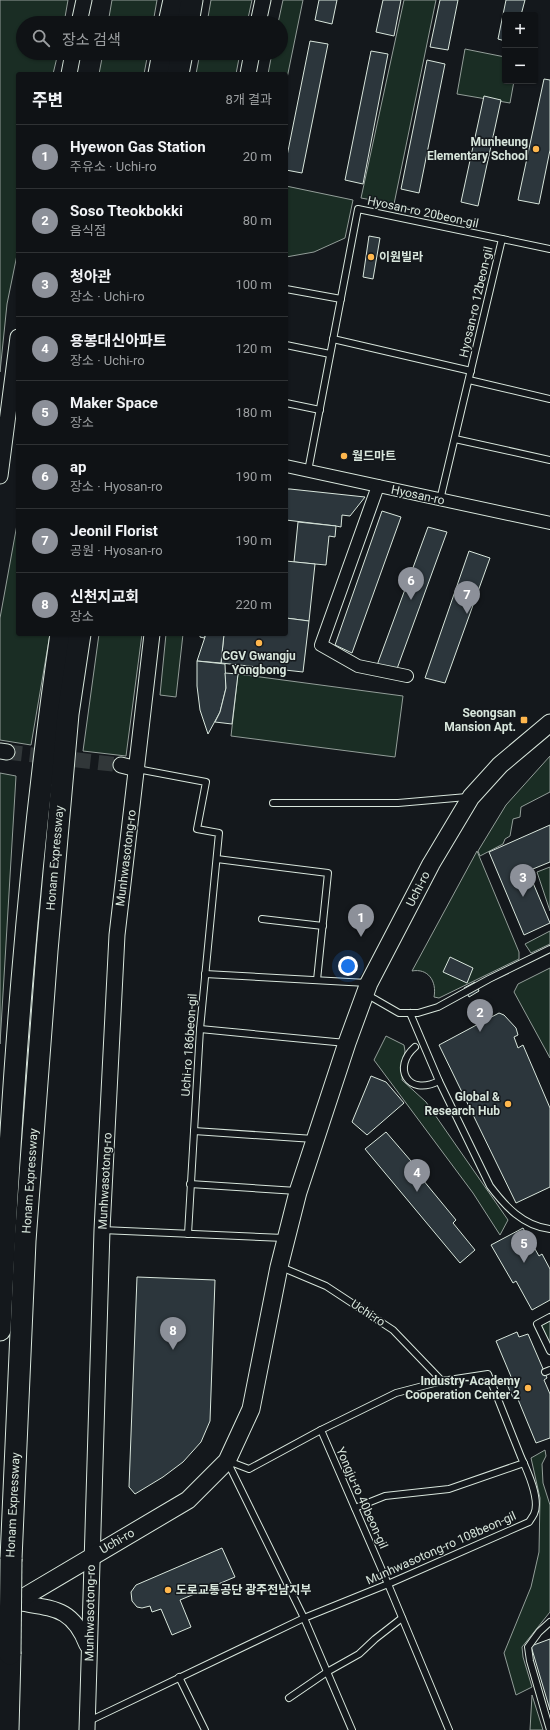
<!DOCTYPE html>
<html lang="ko">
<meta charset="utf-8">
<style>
body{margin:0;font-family:Roboto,"Noto Sans KR",sans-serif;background:#181b1e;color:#f1f3f6}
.controls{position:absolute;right:12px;top:12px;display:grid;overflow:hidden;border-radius:4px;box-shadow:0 1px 3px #0004}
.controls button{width:36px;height:36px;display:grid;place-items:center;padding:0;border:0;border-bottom:1px solid #2f3234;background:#0f1215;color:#f1f3f6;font:20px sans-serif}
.you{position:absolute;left:348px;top:966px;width:14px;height:14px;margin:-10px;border:3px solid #fff;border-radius:50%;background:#1a73e8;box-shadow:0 0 0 6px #1a73e833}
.badge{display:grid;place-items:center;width:26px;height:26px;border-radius:50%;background:#8c9099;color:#fff;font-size:13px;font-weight:700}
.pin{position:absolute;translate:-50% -33px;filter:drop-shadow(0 1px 2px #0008)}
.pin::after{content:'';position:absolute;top:21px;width:14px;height:12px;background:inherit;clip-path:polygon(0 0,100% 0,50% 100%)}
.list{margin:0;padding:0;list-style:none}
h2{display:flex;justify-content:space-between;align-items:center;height:52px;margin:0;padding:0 16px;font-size:17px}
h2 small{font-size:13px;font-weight:400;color:#9b9ea0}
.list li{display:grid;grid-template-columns:26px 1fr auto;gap:12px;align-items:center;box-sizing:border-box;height:64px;padding:0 16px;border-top:1px solid #2f3234}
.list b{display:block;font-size:15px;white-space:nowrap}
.list p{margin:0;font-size:13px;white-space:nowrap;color:#9b9ea0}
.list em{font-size:13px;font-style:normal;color:#9b9ea0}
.icon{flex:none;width:22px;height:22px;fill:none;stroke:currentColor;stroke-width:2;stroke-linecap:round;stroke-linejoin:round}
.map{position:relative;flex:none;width:550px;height:1730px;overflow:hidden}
.search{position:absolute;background:#0f1215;box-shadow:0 1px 3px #0004;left:16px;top:16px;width:272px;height:44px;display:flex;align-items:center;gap:10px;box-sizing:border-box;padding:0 14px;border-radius:22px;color:#9b9ea0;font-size:15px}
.panel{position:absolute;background:#0f1215;box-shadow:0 1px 3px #0004;left:16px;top:72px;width:272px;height:564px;border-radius:4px}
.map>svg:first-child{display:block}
.green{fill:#1a2d24;stroke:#939e99}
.building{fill:#2c363c;stroke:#d8e6dc}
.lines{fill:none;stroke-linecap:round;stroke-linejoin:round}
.tertiary-tunnel{stroke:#313739;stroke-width:15;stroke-dasharray:15 8;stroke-linecap:butt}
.service-casing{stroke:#d8e6dc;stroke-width:8}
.minor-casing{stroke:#d8e6dc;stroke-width:14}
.tertiary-casing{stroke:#d8e6dc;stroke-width:17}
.secondary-casing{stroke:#d8e6dc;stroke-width:19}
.motorway-casing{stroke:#d8e6dc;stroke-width:23}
.service{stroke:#14181c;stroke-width:6}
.minor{stroke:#14181c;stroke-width:12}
.tertiary{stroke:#14181c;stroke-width:15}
.secondary{stroke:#14181c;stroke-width:17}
.motorway{stroke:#14181c;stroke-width:21}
.motorway-bridge-casing{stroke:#d8e6dc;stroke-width:23;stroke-linecap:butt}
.motorway-bridge{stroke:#14181c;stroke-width:21}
.poi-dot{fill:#ffb74d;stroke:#14181c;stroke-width:1.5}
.labels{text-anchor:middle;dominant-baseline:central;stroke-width:3;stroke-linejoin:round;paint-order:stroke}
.poi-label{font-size:12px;font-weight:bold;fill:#d8e6dc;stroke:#14181c;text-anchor:end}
.street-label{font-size:12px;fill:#d8e6dc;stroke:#14181c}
</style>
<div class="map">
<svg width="550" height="1730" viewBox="0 0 550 1730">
<rect width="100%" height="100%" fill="#14181c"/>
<g class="green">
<path d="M0,0H68L64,23H23V53H58L53,74H18V250L7,304L0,372Z"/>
<path d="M112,0H157L153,23H108Z"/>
<path d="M211,0H252L247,23H207Z"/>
<path d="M283,0H303L286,83V74H268L272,53H281V23H278Z"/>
<path d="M404,0H436L394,204L361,198Z"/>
<path d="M465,49L505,57V81H514L510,103L457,94Z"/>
<path d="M103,53H148L144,74H99Z"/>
<path d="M200,53H240L236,74H196Z"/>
<path d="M286,186L353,200L345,238L314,252L286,257Z"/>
<path d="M18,519V634H50L31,745L0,740V618Z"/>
<path d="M99,634H142L126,756L83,751Z"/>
<path d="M166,634H183L176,697L160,695Z"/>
<path d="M238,674L403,696L395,757L231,736Z"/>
<path d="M550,756V792L521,807L520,817L513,819L510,836L505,839L503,844L480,856L478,851L506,805Z"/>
<path d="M0,773L16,776L0,1044Z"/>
<path d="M477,851L519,952V959L439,998L434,997C437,981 428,968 412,971Z"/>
<path d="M550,867V911L537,872Z"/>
<path d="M550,931V944L531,953L525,944Z"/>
<path d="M550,968V1058L514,992L518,984Z"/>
<path d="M386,1036L404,1045L405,1051L402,1080L426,1102L508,1220L500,1235L473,1193L374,1060Z"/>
<path d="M550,1321V1346L540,1326Z"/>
<path d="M545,1450L546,1456L542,1464L543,1483L550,1505V1612L522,1647L523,1657L532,1687L516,1695L504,1653L531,1587L539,1552L540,1498L531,1458Z"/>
<path d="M532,1695L543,1730H530Z"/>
</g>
<g class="building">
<path d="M319,0H337L332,24L315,20Z"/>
<path d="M383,0H401L394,36L376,32Z"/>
<path d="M440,0H458L448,50L430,47Z"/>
<path d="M506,0H525L521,15H505V41L498,39Z"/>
<path d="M310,41L328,44L302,173L286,170V161Z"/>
<path d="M371,51L388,54L363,184L345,180Z"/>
<path d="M427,60L445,64L419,193L401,189Z"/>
<path d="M544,79L550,80V150L539,204L518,200Z"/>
<path d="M484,96L501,100L478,206L461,202Z"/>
<path d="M369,236L380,238L373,279L363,277Z"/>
<path d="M286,489H290L365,497L350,516L342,515L341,527L336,526L286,520Z"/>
<path d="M382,511L401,517L352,653L335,645Z"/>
<path d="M298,522L336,526L335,537L329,536L326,565L294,562Z"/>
<path d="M428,527L447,532L394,677L376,668Z"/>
<path d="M469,551L490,558L445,683L425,678Z"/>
<path d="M286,561L315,564L309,621L286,618Z"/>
<path d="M286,618L309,621L303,672L221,663L224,634H286Z"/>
<path d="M200,634H206L204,638L200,637Z"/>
<path d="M206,634H224L221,663L197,661Z"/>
<path d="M197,661L225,664L226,688L220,712L208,734L200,710L197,686Z"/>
<path d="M225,673L238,674L232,724L215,722L220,712L226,688Z"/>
<path d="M550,825V862L528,871L550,923L524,935L489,852Z"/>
<path d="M450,957L473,968L467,983L443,972Z"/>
<path d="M475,982L479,991L469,997L464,988Z"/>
<path d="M499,1013L504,1015L516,1028L518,1035L514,1037L518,1048L523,1045L550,1108V1187L516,1203L439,1045Z"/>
<path d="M371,1076L386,1082L404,1103L367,1135L352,1122Z"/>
<path d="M386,1132L411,1161L409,1163L456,1220L453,1223L475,1250L460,1263L365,1149Z"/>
<path d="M523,1228L539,1256L542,1254L550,1269V1300L532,1310L516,1281L513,1283L491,1245Z"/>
<path d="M137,1277L215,1280L210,1421L201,1442L183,1462L163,1477L135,1494L129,1487Z"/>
<path d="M517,1332L519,1337L528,1334L547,1378L544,1380L550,1394V1438L536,1443L517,1397L513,1398L506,1382L512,1379L496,1341Z"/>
<path d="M222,1548L235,1577L180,1600L191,1627L172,1635L161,1609L152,1612L150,1606L142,1608L137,1607L132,1601L131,1592L136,1585Z"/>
<path d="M550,1639V1710L531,1646Z"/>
</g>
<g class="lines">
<path class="tertiary-tunnel" d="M7,752L121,765"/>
<g class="service-casing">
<g id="service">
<path d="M286,289L341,299"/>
<path d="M333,339L471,371"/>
<path d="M286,345L330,354"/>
<path d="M469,380L550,399"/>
<path d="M286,403L320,410"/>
<path d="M455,439L550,460"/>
<path d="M308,471L358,209L550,249"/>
<path d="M440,500L502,239"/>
<path d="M137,769L206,782L197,829L219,833L200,1029L188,1234"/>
<path d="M273,803H398L467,797"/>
<path d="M217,859L328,873L317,980"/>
<path d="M262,919L323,926"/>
<path d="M205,974L367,983"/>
<path d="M366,994L399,1013H418L438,1007L489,979L550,949"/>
<path d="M410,1013L439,1081L490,1186C505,1206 523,1226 550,1229"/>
<path d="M200,1029L346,1043"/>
<path d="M415,1047C392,1067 407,1097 439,1081"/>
<path d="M194,1131L314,1139"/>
<path d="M190,1184L297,1191"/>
<path d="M102,1230L284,1238"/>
<path d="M281,1267L326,1286L393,1330L442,1381"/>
<path d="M550,1317L537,1324L550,1351"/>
<path d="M545,1372L550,1370"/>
<path d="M321,1430L388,1584L449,1730"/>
<path d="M228,1463L304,1618L352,1730"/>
<path d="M355,1508L385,1496L449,1489L524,1463"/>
<path d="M179,1677L205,1730"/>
<path d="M289,1698L327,1672L359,1654L375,1639L402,1618"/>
<path d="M89,1721L304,1618L388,1584L529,1522C531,1519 533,1516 534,1514C541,1500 527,1470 521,1457L488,1374L442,1381L396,1393L321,1430L249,1469L228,1461"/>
<path d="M550,1730L530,1661L528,1647L539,1632L550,1622"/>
</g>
</g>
<g class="minor-casing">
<g id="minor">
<path d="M286,466L550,523"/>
<path d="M378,486L321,645L358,666L407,676"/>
</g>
</g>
<g class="tertiary-casing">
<g id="tertiary">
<path d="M79,23L84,0"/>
<path d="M258,23L263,0"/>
<path d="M69,74L73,53"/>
<path d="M248,74L252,53"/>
<path d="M0,476L18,337"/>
<path d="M0,751L7,752"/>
<path d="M121,765L137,769"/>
<path d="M15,1602C52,1609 72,1606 87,1645"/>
<path d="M87,1730L102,1230L117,935L152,634"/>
</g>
</g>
<g class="secondary-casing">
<path id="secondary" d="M2,1610L188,1500L227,1461L251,1409L279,1267L298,1192L347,1043L369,983L431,864L471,797L500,765L550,723"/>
</g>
<g class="motorway-casing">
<g id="motorway">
<path d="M169,23L174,0"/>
<path d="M188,23L192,0"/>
<path d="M159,74L163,53"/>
<path d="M178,74L182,53"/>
<path d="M0,1330C11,1098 27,864 61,634"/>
<path d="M11,1559L25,1241L47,951L68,714L80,634"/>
<path d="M8,1730L10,1654"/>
</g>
</g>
<use href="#service" class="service"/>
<use href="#minor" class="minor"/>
<use href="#tertiary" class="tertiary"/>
<use href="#secondary" class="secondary"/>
<use href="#motorway" class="motorway"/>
<g class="motorway-bridge-casing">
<path id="motorway-bridge" d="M10,1654L11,1559"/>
</g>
<use href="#motorway-bridge" class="motorway-bridge"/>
</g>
<g class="poi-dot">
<circle cx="536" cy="149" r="4"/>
<circle cx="371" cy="257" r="4"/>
<circle cx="344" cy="456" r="4"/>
<circle cx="259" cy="643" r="4"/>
<rect x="520" y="716" width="8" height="8" rx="2"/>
<circle cx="508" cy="1104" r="4"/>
<circle cx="528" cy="1388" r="4"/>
<circle cx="168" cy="1590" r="4"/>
</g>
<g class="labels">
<g class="poi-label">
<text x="528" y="142">Munheung<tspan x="528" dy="14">Elementary School</tspan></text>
<text x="379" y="257" text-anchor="start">이원빌라</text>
<text x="352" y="456" text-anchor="start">월드마트</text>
<text x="259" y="656" text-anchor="middle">CGV Gwangju<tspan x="259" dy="14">Yongbong</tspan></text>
<text x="516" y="713">Seongsan<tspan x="516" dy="14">Mansion Apt.</tspan></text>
<text x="500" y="1097">Global &amp;<tspan x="500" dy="14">Research Hub</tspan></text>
<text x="520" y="1381">Industry-Academy<tspan x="520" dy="14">Cooperation Center 2</tspan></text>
<text x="176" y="1590" text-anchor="start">도로교통공단 광주전남지부</text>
</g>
<g class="street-label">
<text transform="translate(423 212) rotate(12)">Hyosan-ro 20beon-gil</text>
<text transform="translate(476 302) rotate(-77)">Hyosan-ro 12beon-gil</text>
<text transform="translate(418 495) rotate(12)">Hyosan-ro</text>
<text transform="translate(55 858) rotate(-85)">Honam Expressway</text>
<text transform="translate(126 858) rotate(-83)">Munhwasotong-ro</text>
<text transform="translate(418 889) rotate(-63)">Uchi-ro</text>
<text transform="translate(189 1045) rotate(-86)">Uchi-ro 186beon-gil</text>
<text transform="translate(30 1181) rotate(-86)">Honam Expressway</text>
<text transform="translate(105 1181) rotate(-87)">Munhwasotong-ro</text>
<text transform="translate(368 1313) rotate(33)">Uchi-ro</text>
<text transform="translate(362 1498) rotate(66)">Yongju-ro 40beon-gil</text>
<text transform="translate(13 1505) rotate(-87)">Honam Expressway</text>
<text transform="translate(117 1541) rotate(-30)">Uchi-ro</text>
<text transform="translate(441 1548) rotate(-24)">Munhwasotong-ro 108beon-gil</text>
<text transform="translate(90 1613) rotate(-89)">Munhwasotong-ro</text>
</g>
</g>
</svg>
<div class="controls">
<button>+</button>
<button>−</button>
</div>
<div class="you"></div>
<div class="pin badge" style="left:361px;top:937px">1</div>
<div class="pin badge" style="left:480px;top:1032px">2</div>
<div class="pin badge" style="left:523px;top:897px">3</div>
<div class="pin badge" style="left:417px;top:1192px">4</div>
<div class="pin badge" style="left:524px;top:1263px">5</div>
<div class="pin badge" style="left:411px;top:600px">6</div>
<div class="pin badge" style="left:467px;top:614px">7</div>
<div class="pin badge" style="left:173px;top:1350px">8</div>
<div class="search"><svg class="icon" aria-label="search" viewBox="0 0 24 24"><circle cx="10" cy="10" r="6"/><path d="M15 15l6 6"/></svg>장소 검색</div>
<section class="panel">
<h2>주변<small>8개 결과</small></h2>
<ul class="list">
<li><span class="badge">1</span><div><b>Hyewon Gas Station</b><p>주유소 · Uchi-ro</p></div><em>20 m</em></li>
<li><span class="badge">2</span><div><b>Soso Tteokbokki</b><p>음식점</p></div><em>80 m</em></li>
<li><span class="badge">3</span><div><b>청아관</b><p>장소 · Uchi-ro</p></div><em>100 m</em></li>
<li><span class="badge">4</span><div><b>용봉대신아파트</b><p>장소 · Uchi-ro</p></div><em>120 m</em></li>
<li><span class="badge">5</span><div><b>Maker Space</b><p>장소</p></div><em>180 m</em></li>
<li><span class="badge">6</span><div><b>ap</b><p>장소 · Hyosan-ro</p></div><em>190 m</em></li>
<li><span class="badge">7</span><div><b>Jeonil Florist</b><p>공원 · Hyosan-ro</p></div><em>190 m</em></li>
<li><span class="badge">8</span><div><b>신천지교회</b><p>장소</p></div><em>220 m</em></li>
</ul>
</section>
</div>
